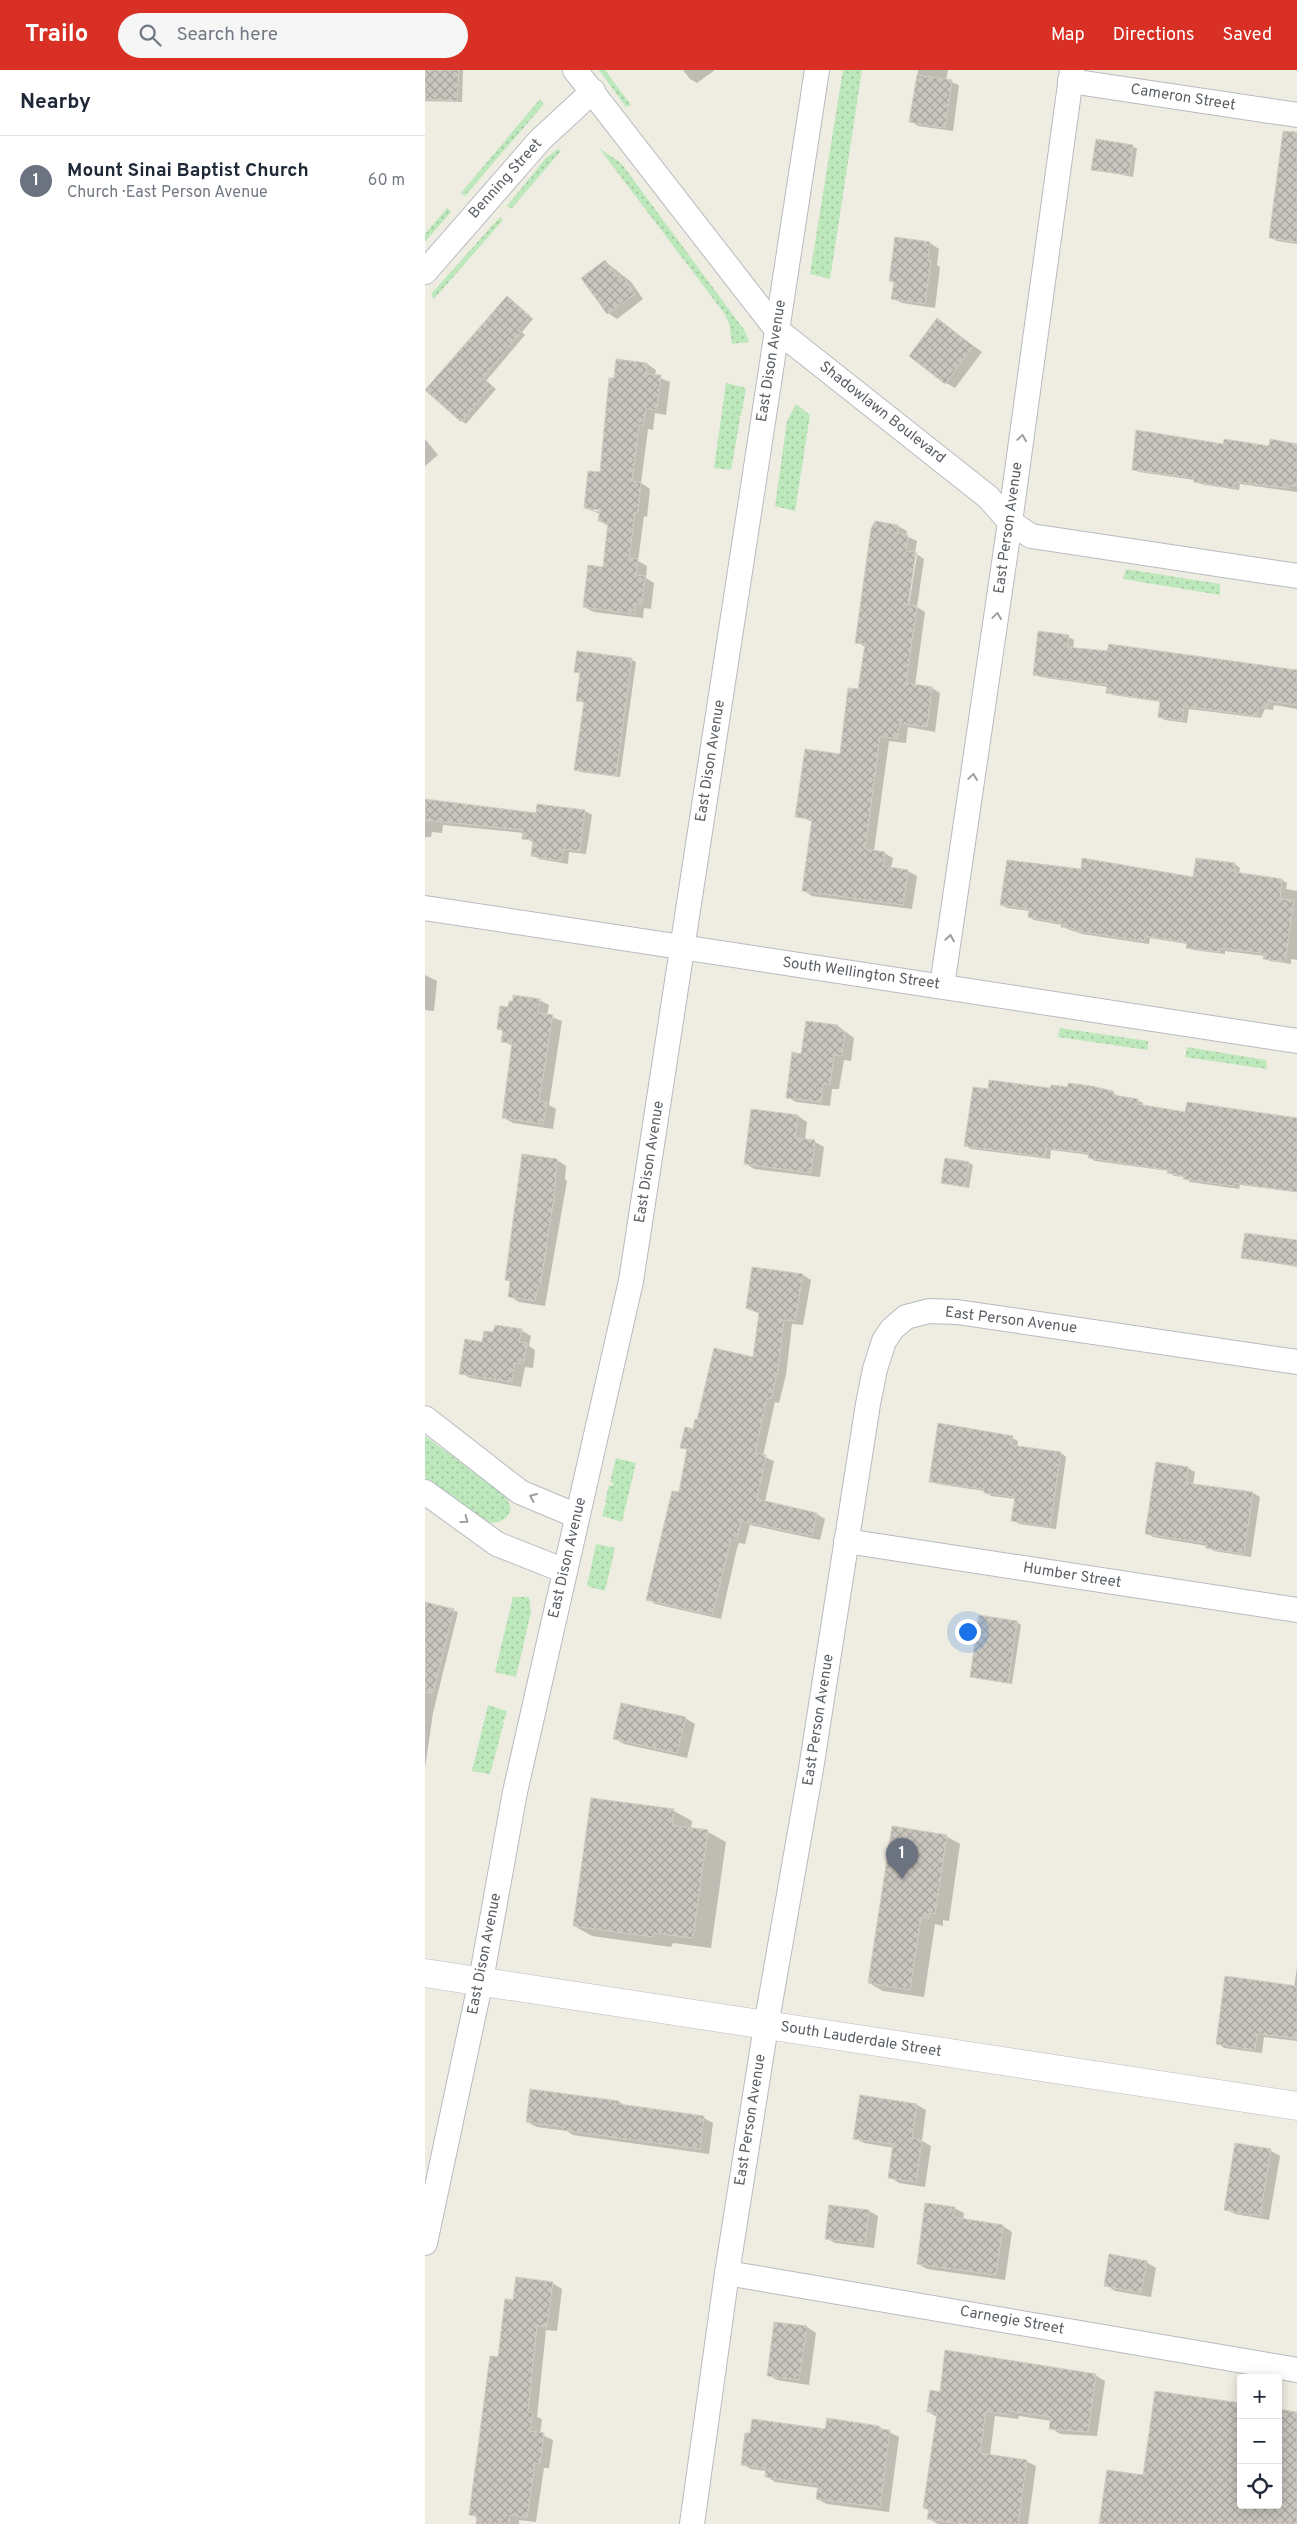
<!DOCTYPE html>
<meta charset="utf-8">
<style>
body{margin:0;font-family:Overpass,sans-serif;background:#f6f6f7;color:#1f2937}
.controls{position:absolute;right:15px;bottom:15px;display:grid;overflow:hidden;border-radius:5px;box-shadow:0 2px 12px #0003}
.controls button{width:45px;height:45px;display:grid;place-items:center;padding:0;border:0;border-bottom:1px solid #e0e1e3;background:#fff;color:#1f2937;font:25px sans-serif}
.you{position:absolute;left:542px;top:1561px;width:18px;height:18px;margin:-12px;border:4px solid #fff;border-radius:50%;background:#1a73e8;box-shadow:0 0 0 8px #1a73e833}
.badge{display:grid;place-items:center;width:32px;height:32px;border-radius:50%;background:#d93025;color:#fff;font-size:16px;font-weight:700}
.pin{position:absolute;translate:-50% -41px;filter:drop-shadow(0 1px 2px #0008)}
.pin::after{content:'';position:absolute;top:26px;width:18px;height:15px;background:inherit;clip-path:polygon(0 0,100% 0,50% 100%)}
.list{margin:0;padding:0;list-style:none}
h2{display:flex;justify-content:space-between;align-items:center;height:65px;margin:0;padding:0 20px;font-size:21px}
h2 small{font-size:16px;font-weight:400;color:#747a83}
.list li{display:grid;grid-template-columns:32px 1fr auto;gap:15px;align-items:center;box-sizing:border-box;height:90px;padding:0 20px;border-top:1px solid #e0e1e3}
.list b{display:block;font-size:19px;white-space:nowrap}
.list p{margin:0;font-size:16px;white-space:nowrap;color:#747a83}
.list em{font-size:16px;font-style:normal;color:#747a83}
.icon{flex:none;width:28px;height:28px;fill:none;stroke:currentColor;stroke-width:2;stroke-linecap:round;stroke-linejoin:round}
.map{position:relative;flex:none;width:872px;height:2454px;overflow:hidden}
header{display:flex;align-items:center;gap:30px;box-sizing:border-box;height:70px;padding:0 25px;background:#d93025;color:#fff}
header strong{font-size:24px}
nav{display:flex;gap:28px;margin-inline-start:auto;font-size:18px}
.search{width:350px;height:45px;background:#f6f6f7;display:flex;align-items:center;gap:12px;box-sizing:border-box;padding:0 18px;border-radius:28px;color:#747a83;font-size:19px}
main{display:flex}
aside{flex:1;background:#fff}
.map>svg:first-child{display:block}
.grass{fill:url(#grass-dots)}
.shadow{fill:#0003;fill-rule:evenodd}
.building{fill:url(#building-cross-hatch);stroke:#d4cdc0}
.lines{fill:none;stroke-linecap:round;stroke-linejoin:round}
.street-casing{stroke:#b7bbc0;stroke-width:26}
.secondary-casing{stroke:#b8bcc2;stroke-width:29}
.street{stroke:#fff;stroke-width:24}
.secondary{stroke:#fff;stroke-width:28}
.oneway{stroke:#9c9fa2}
.labels{text-anchor:middle;dominant-baseline:central;stroke-width:4;stroke-linejoin:round;paint-order:stroke}
.street-label{font-size:15px;fill:#5a5f64;stroke:#fff}
</style>
<header>
<strong>Trailo</strong>
<div class="search"><svg class="icon" aria-label="search" viewBox="0 0 24 24"><circle cx="10" cy="10" r="6"/><path d="M15 15l6 6"/></svg>Search here</div>
<nav><a>Map</a><a>Directions</a><a>Saved</a></nav>
</header>
<main>
<aside>
<h2>Nearby<small></small></h2>
<ul class="list">
<li><span class="badge" style="background:#6b7280">1</span><div><b>Mount Sinai Baptist Church</b><p>Church · East Person Avenue</p></div><em>60 m</em></li>
</ul>
</aside>
<div class="map">
<svg width="872" height="2454" viewBox="0 0 872 2454">
<defs>
<pattern id="grass-dots" width="8" height="8" patternUnits="userSpaceOnUse" patternTransform="scale(1.25)"><rect width="8" height="8" fill="#bde8bc"/><path d="M2 2h.1M6 6h.1" fill="none" stroke="#9dbf9c" stroke-width="1.8" stroke-linecap="round"/></pattern>
<pattern id="building-cross-hatch" width="8" height="8" patternUnits="userSpaceOnUse" patternTransform="scale(1.25)"><rect width="8" height="8" fill="#cac6bf"/><path d="M0 0l8 8M0 8l8-8" fill="none" stroke="#a7a49f"/></pattern>
</defs>
<rect width="100%" height="100%" fill="#efece2"/>
<g class="grass">
<path d="M174,0H180L206,35L201,37Z"/>
<path d="M418,0H437L405,209L385,204Z"/>
<path d="M115,29L119,34L40,126L36,123Z"/>
<path d="M174,78L196,93L320,261L324,272L307,274L304,253L299,243Z"/>
<path d="M133,79L136,81L86,139L82,136L121,88Z"/>
<path d="M22,138L26,142L0,172V164Z"/>
<path d="M75,147L78,150L9,229L6,224Z"/>
<path d="M301,313L321,318L316,346H314L315,349L306,400L289,398Z"/>
<path d="M371,334L385,345L370,441L350,436L362,351Z"/>
<path d="M701,499L795,514V525L698,509Z"/>
<path d="M635,958L723,971V980L633,967Z"/>
<path d="M762,977L841,990L842,999L760,987Z"/>
<path d="M0,1366L81,1426L86,1439C82,1451 74,1453 62,1453L0,1409Z"/>
<path d="M191,1388L211,1393L197,1452L177,1446L180,1435L183,1433L180,1432L184,1415L188,1416V1413L185,1412Z"/>
<path d="M171,1474L190,1478L180,1521L162,1516Z"/>
<path d="M88,1527H104L106,1542L91,1607L70,1602Z"/>
<path d="M63,1635L82,1641L80,1649L77,1651L79,1652L65,1704L47,1701Z"/>
</g>
<g class="shadow">
<path d="M0,0H38L37,32L0,31Z"/>
<path d="M258,0H290L272,13L265,9Z"/>
<path d="M493,0H523L521,10L534,15L528,61L493,56L486,51Z"/>
<path d="M672,70L712,78L708,107L667,99Z"/>
<path d="M872,95V174L852,171L845,167Z"/>
<path d="M471,169L505,173L514,179L512,195L515,197L510,238L477,233L467,228L470,213L465,211Z"/>
<path d="M180,191L206,212L218,229L192,249L183,243Z"/>
<path d="M82,227L108,249L97,262L100,265L61,311L71,319L41,354L37,351Z"/>
<path d="M512,250L557,282L530,318L521,313Z"/>
<path d="M192,290L222,294L231,300L230,306L245,312L241,345L230,343L228,360L223,359L216,413L225,419L222,447L219,446L213,491L222,496L221,508L229,513L226,539L219,538L218,548L169,542L159,537L179,498L184,456L174,451L175,444L160,438L176,404ZM168,438L181,440V442L168,441Z"/>
<path d="M0,369L13,385L0,396Z"/>
<path d="M799,375L845,378L872,375V422L815,414L814,420L775,414L770,410L714,402L709,399Z"/>
<path d="M450,453L473,456L482,461L481,466L492,471L490,483L499,489L492,537L500,542L490,616L507,618L515,623L510,662L483,657L481,673L464,671L449,781L459,783L468,788L466,799L483,801L492,806L487,839L387,826L378,820L388,752L372,746L416,686L434,621L440,577L432,572ZM489,485H492L483,541H481Z"/>
<path d="M643,567L649,570L648,578L872,602V639L849,635L848,640L840,639L836,648L764,639L762,653L740,650L734,647L736,632L688,625L683,622V617L615,607L609,604Z"/>
<path d="M207,590L211,592L195,707L155,702L151,699L160,633L152,630L156,604L150,601Z"/>
<path d="M0,730L112,744L160,741L167,745L161,784L144,782L143,794L114,789L107,785L108,772L99,768V763L18,755L17,763L7,762L6,767H0Z"/>
<path d="M810,794L815,798L814,804L857,810L862,813L861,819L872,821V890L866,889V894L845,891L840,888V886L800,881V884L768,880L762,877L763,874L725,868L724,874L657,864L642,859L637,855L609,850L604,847L605,841L582,838L577,835L657,800L769,809Z"/>
<path d="M0,905L12,911L9,941L0,940Z"/>
<path d="M114,930L124,935L122,945L137,951L124,1035L131,1039L128,1059L88,1053L79,1048L87,976L78,971L79,962L73,958L84,939Z"/>
<path d="M413,956L429,968L426,991L419,990L414,1019H407L405,1036L371,1032L362,1027L378,985Z"/>
<path d="M626,1019L688,1022L693,1027L712,1030L718,1033L717,1036L872,1122L815,1115L814,1119L765,1112L760,1107L749,1106L744,1101L670,1091L665,1088V1085L626,1080L625,1089L546,1079L541,1076L564,1020Z"/>
<path d="M327,1040L373,1046L382,1052L380,1070L390,1072L399,1077L395,1107L329,1099L320,1093Z"/>
<path d="M98,1085L132,1090L141,1096L140,1110L142,1111L120,1236L94,1232L84,1226L86,1212L81,1209Z"/>
<path d="M544,1093L548,1095L544,1118L517,1112Z"/>
<path d="M872,1172V1197L817,1187Z"/>
<path d="M328,1199L378,1205L386,1210L378,1255L367,1254L361,1305L354,1333L350,1332L338,1386L349,1391L340,1432L392,1444L400,1449L395,1470L325,1455L320,1474L314,1473L312,1478L296,1549L230,1534L222,1529L255,1424L263,1381L257,1377L273,1351L329,1289L335,1244L323,1238Z"/>
<path d="M96,1260L106,1266L104,1276L110,1280L108,1298L100,1297L96,1317L45,1308L36,1303L58,1273L69,1264Z"/>
<path d="M587,1368L593,1371L592,1377L636,1383L641,1387L631,1459L594,1454L588,1450L591,1429L566,1426L560,1421L512,1414L506,1411Z"/>
<path d="M763,1398L770,1402L768,1415L828,1423L835,1427L826,1487L789,1481L782,1476L728,1467L721,1463Z"/>
<path d="M0,1533L33,1542L8,1643L0,1698Z"/>
<path d="M592,1552L596,1555L587,1614L547,1607Z"/>
<path d="M260,1648L270,1654L262,1688L199,1674L189,1668Z"/>
<path d="M249,1741L267,1751L266,1759L283,1762L301,1772L286,1878L248,1873L246,1877L167,1866L149,1856Z"/>
<path d="M521,1766L535,1774L524,1851L518,1850V1856L510,1854L499,1927L458,1921L444,1913Z"/>
<path d="M872,1897V1971L839,1967L837,1983L799,1978L792,1973L869,1917Z"/>
<path d="M436,2027L492,2035L501,2040L497,2071L506,2076L500,2117L474,2113L465,2107L469,2078L439,2073L430,2068Z"/>
<path d="M194,2032L201,2036L279,2048L288,2053L284,2084L148,2065L142,2061L112,2057L102,2052Z"/>
<path d="M811,2075L846,2081L855,2086L844,2150L810,2144L800,2139Z"/>
<path d="M529,2138L539,2143L538,2150L578,2156L587,2162L580,2210L502,2199L493,2194Z"/>
<path d="M444,2141L453,2146L449,2178L410,2173L401,2168Z"/>
<path d="M721,2192L731,2198L726,2227L690,2221L681,2215Z"/>
<path d="M127,2213L137,2219L132,2261L121,2260L112,2347L117,2349L115,2364L128,2370L124,2398H119L111,2452L94,2450V2454H52L53,2448L46,2444L74,2288L89,2232Z"/>
<path d="M382,2257L391,2263L384,2315L352,2310L343,2305Z"/>
<path d="M670,2305L680,2311L672,2366L635,2364L626,2358L627,2351L594,2346L593,2349L570,2346L565,2385L601,2391L611,2396L603,2454H513L504,2449L505,2441L499,2438L512,2347L503,2342L516,2323Z"/>
<path d="M454,2357L474,2367L464,2442L402,2434L392,2429L394,2418L350,2412L341,2406L342,2401L326,2399L317,2394L326,2365Z"/>
</g>
<g class="building">
<path d="M0,0H34L32,31L0,29Z"/>
<path d="M492,5L527,10L520,58L484,52Z"/>
<path d="M858,61L872,62V172L844,168Z"/>
<path d="M671,69L708,75L704,105L666,100Z"/>
<path d="M470,167L505,172L503,190H506L500,234L466,229L469,212L464,211Z"/>
<path d="M180,190L193,207L197,205L210,224L182,244L156,208Z"/>
<path d="M82,226L105,246L93,259L96,262L58,308L67,316L36,352L0,320Z"/>
<path d="M512,248L548,276L520,314L484,286Z"/>
<path d="M191,289L222,293L221,304L236,305L232,340L221,339L218,355H214L207,411L216,412L213,442H210L204,488L213,489L211,505L220,506L217,534H210L209,544L158,537L163,495L178,497L183,453L173,451L175,440L159,438L163,401L175,402L184,308H189Z"/>
<path d="M711,360L798,374L799,369L844,376L845,369L872,374V416L864,415V418L810,412L809,418L769,412V408L707,400Z"/>
<path d="M450,451L473,455L472,463L483,465L481,481L491,482L483,535L492,536L481,613L507,617L502,657L475,653L472,669L455,666L440,779L460,782L458,796L483,800L478,835L377,821L387,749L370,747L380,679L415,684L423,618L433,619L440,574L430,573L446,459Z"/>
<path d="M613,561L644,565L642,577L682,581L684,574L872,600V635L843,631V638L834,637L831,646L759,636L757,651L733,647L735,631L681,623L682,615L608,605Z"/>
<path d="M152,581L207,588L191,706L149,700L159,632L151,631L155,603L149,602Z"/>
<path d="M0,729L111,743L112,734L160,740L155,781L138,779L136,791L106,786L108,770L97,769L98,760L0,750Z"/>
<path d="M657,788L768,807L771,788L810,793L809,802L857,809L855,829L869,830L860,892L838,889L839,885L836,883L795,878V882L761,878L762,872L720,866L719,871L650,861V859L636,857V853L603,847L604,839L575,835L582,790L656,799Z"/>
<path d="M88,925L115,929L113,943L128,945L114,1031L122,1032L118,1054L77,1048L87,973L76,972L78,960L72,959L75,936L83,937L84,931H88Z"/>
<path d="M381,951L413,955V960L420,962L417,986L409,985L405,1015L398,1014L396,1032L361,1028L367,982L376,984Z"/>
<path d="M564,1010L625,1018L626,1015L643,1017V1013L666,1016L688,1021V1025L713,1029L712,1034L760,1042L762,1032L872,1048V1122L809,1113V1116L758,1109L759,1106L742,1103L743,1100L663,1088L664,1083L621,1078L620,1087L539,1076L548,1017L563,1019Z"/>
<path d="M326,1039L373,1045L370,1068L390,1070L386,1103L319,1094Z"/>
<path d="M97,1084L132,1089L129,1128L115,1217L113,1216L110,1231L83,1227L85,1211L80,1210Z"/>
<path d="M520,1088L544,1092L540,1117L516,1113Z"/>
<path d="M820,1163L872,1170V1196L816,1188Z"/>
<path d="M327,1197L378,1204L370,1251L359,1250L353,1300L346,1329L342,1328L330,1383L341,1385L332,1429L392,1443L387,1466L316,1451L312,1470L306,1469L287,1545L221,1530L247,1421L254,1422L262,1379L255,1378L260,1357L268,1359L270,1349L272,1350L289,1278L328,1287L334,1243L321,1238Z"/>
<path d="M70,1255L97,1259L94,1272L102,1273L98,1294L90,1293L87,1312L34,1304L40,1269L57,1272L59,1261L68,1262Z"/>
<path d="M513,1353L588,1366L586,1375L636,1382L625,1457L586,1451L590,1427L559,1423V1419L504,1412Z"/>
<path d="M731,1392L763,1397L761,1413L828,1422L819,1484L781,1478V1473L720,1464Z"/>
<path d="M0,1532L29,1539L8,1623L0,1622Z"/>
<path d="M554,1545L592,1551L583,1613L545,1607Z"/>
<path d="M196,1633L261,1647L252,1683L188,1669Z"/>
<path d="M166,1728L249,1739L247,1755L283,1760L268,1868L229,1863L228,1867L148,1856Z"/>
<path d="M467,1756L522,1765L510,1844L504,1843V1848L496,1847L485,1920L443,1913Z"/>
<path d="M800,1906L872,1916V1968L832,1964L830,1980L791,1974Z"/>
<path d="M105,2019L194,2031V2034L279,2046L275,2079L137,2060L138,2057L101,2052Z"/>
<path d="M435,2025L492,2034L487,2068L497,2070L491,2112L463,2108L468,2074L428,2069Z"/>
<path d="M810,2073L846,2079L835,2146L799,2140Z"/>
<path d="M500,2133L530,2137L528,2147L578,2155L571,2205L492,2194Z"/>
<path d="M404,2135L444,2140L440,2174L400,2169Z"/>
<path d="M684,2184L722,2191L716,2223L679,2216Z"/>
<path d="M91,2207L128,2212L122,2257L112,2255L103,2342L108,2343L105,2361L119,2363L115,2394L110,2393L102,2448L85,2445L84,2454H51L52,2446L44,2445L65,2286L73,2287L80,2229L88,2230Z"/>
<path d="M349,2252L382,2256L374,2310L342,2306Z"/>
<path d="M520,2280L671,2304L663,2362L624,2359L626,2347L585,2341L584,2345L561,2341L555,2383L602,2390L593,2454H540L502,2449L504,2439L498,2438L512,2343L502,2342L505,2320L515,2322Z"/>
<path d="M730,2321L816,2333V2435H853V2339L872,2342V2454H674L682,2400L718,2405Z"/>
<path d="M402,2348L454,2356L456,2359L465,2360L455,2437L391,2429L393,2415L340,2407L341,2398L316,2395L320,2363H325L327,2349L400,2359Z"/>
</g>
<g class="lines">
<g class="street-casing">
<g id="street">
<path d="M150,0L352,260L563,427L585,452L606,466L872,506"/>
<path d="M645,11L872,45"/>
<path d="M0,202L115,70L168,21"/>
<path d="M0,838L872,971"/>
<path d="M517,916L585,452L647,0"/>
<path d="M0,1348L95,1422L152,1446"/>
<path d="M0,1422L72,1474L140,1501"/>
<path d="M421,1471L872,1540"/>
<path d="M0,2173L56,1910L90,1722L206,1211L392,0"/>
<path d="M302,2203L872,2300"/>
<path d="M267,2454L302,2203L341,1956L386,1699L443,1334L450,1299L459,1271L467,1259L481,1247L504,1241L532,1242L872,1292"/>
</g>
</g>
<g class="secondary-casing">
<path id="secondary" d="M0,1903L872,2036"/>
</g>
<use href="#street" class="street"/>
<use href="#secondary" class="secondary"/>
</g>
<defs><path id="oneway-chevron" d="M-2-3.5L2.5 0L-2 3.5" fill="none" stroke-width="1.6" stroke-linecap="round" stroke-linejoin="round" transform="scale(1.25)"/></defs>
<g class="oneway">
<use href="#oneway-chevron" transform="translate(597 368) rotate(-82)"/>
<use href="#oneway-chevron" transform="translate(572 546) rotate(-82)"/>
<use href="#oneway-chevron" transform="translate(548 707) rotate(-82)"/>
<use href="#oneway-chevron" transform="translate(525 868) rotate(-81)"/>
<use href="#oneway-chevron" transform="translate(108 1427) rotate(-157)"/>
<use href="#oneway-chevron" transform="translate(40 1450) rotate(36)"/>
</g>
<g class="labels">
<g class="street-label">
<text transform="translate(758 28) rotate(9)">Cameron Street</text>
<text transform="translate(81 109) rotate(-48)">Benning Street</text>
<text transform="translate(347 291) rotate(-81)">East Dison Avenue</text>
<text transform="translate(457 343) rotate(38)">Shadowlawn Boulevard</text>
<text transform="translate(584 458) rotate(-82)">East Person Avenue</text>
<text transform="translate(286 691) rotate(-81)">East Dison Avenue</text>
<text transform="translate(436 904) rotate(8)">South Wellington Street</text>
<text transform="translate(225 1092) rotate(-81)">East Dison Avenue</text>
<text transform="translate(586 1251) rotate(7)">East Person Avenue</text>
<text transform="translate(143 1488) rotate(-77)">East Dison Avenue</text>
<text transform="translate(647 1506) rotate(9)">Humber Street</text>
<text transform="translate(394 1650) rotate(-81)">East Person Avenue</text>
<text transform="translate(60 1884) rotate(-79)">East Dison Avenue</text>
<text transform="translate(436 1970) rotate(9)">South Lauderdale Street</text>
<text transform="translate(326 2050) rotate(-81)">East Person Avenue</text>
<text transform="translate(587 2251) rotate(10)">Carnegie Street</text>
</g>
</g>
</svg>
<div class="controls">
<button>+</button>
<button>−</button>
<button><svg class="icon" aria-label="locate" viewBox="0 0 24 24"><circle cx="12" cy="12" r="6"/><path d="M12 2v4M12 18v4M2 12h4M18 12h4"/></svg></button>
</div>
<div class="you"></div>
<div class="pin badge" style="left:477px;top:1809px;background:#6b7280">1</div>
</div>
</main>
